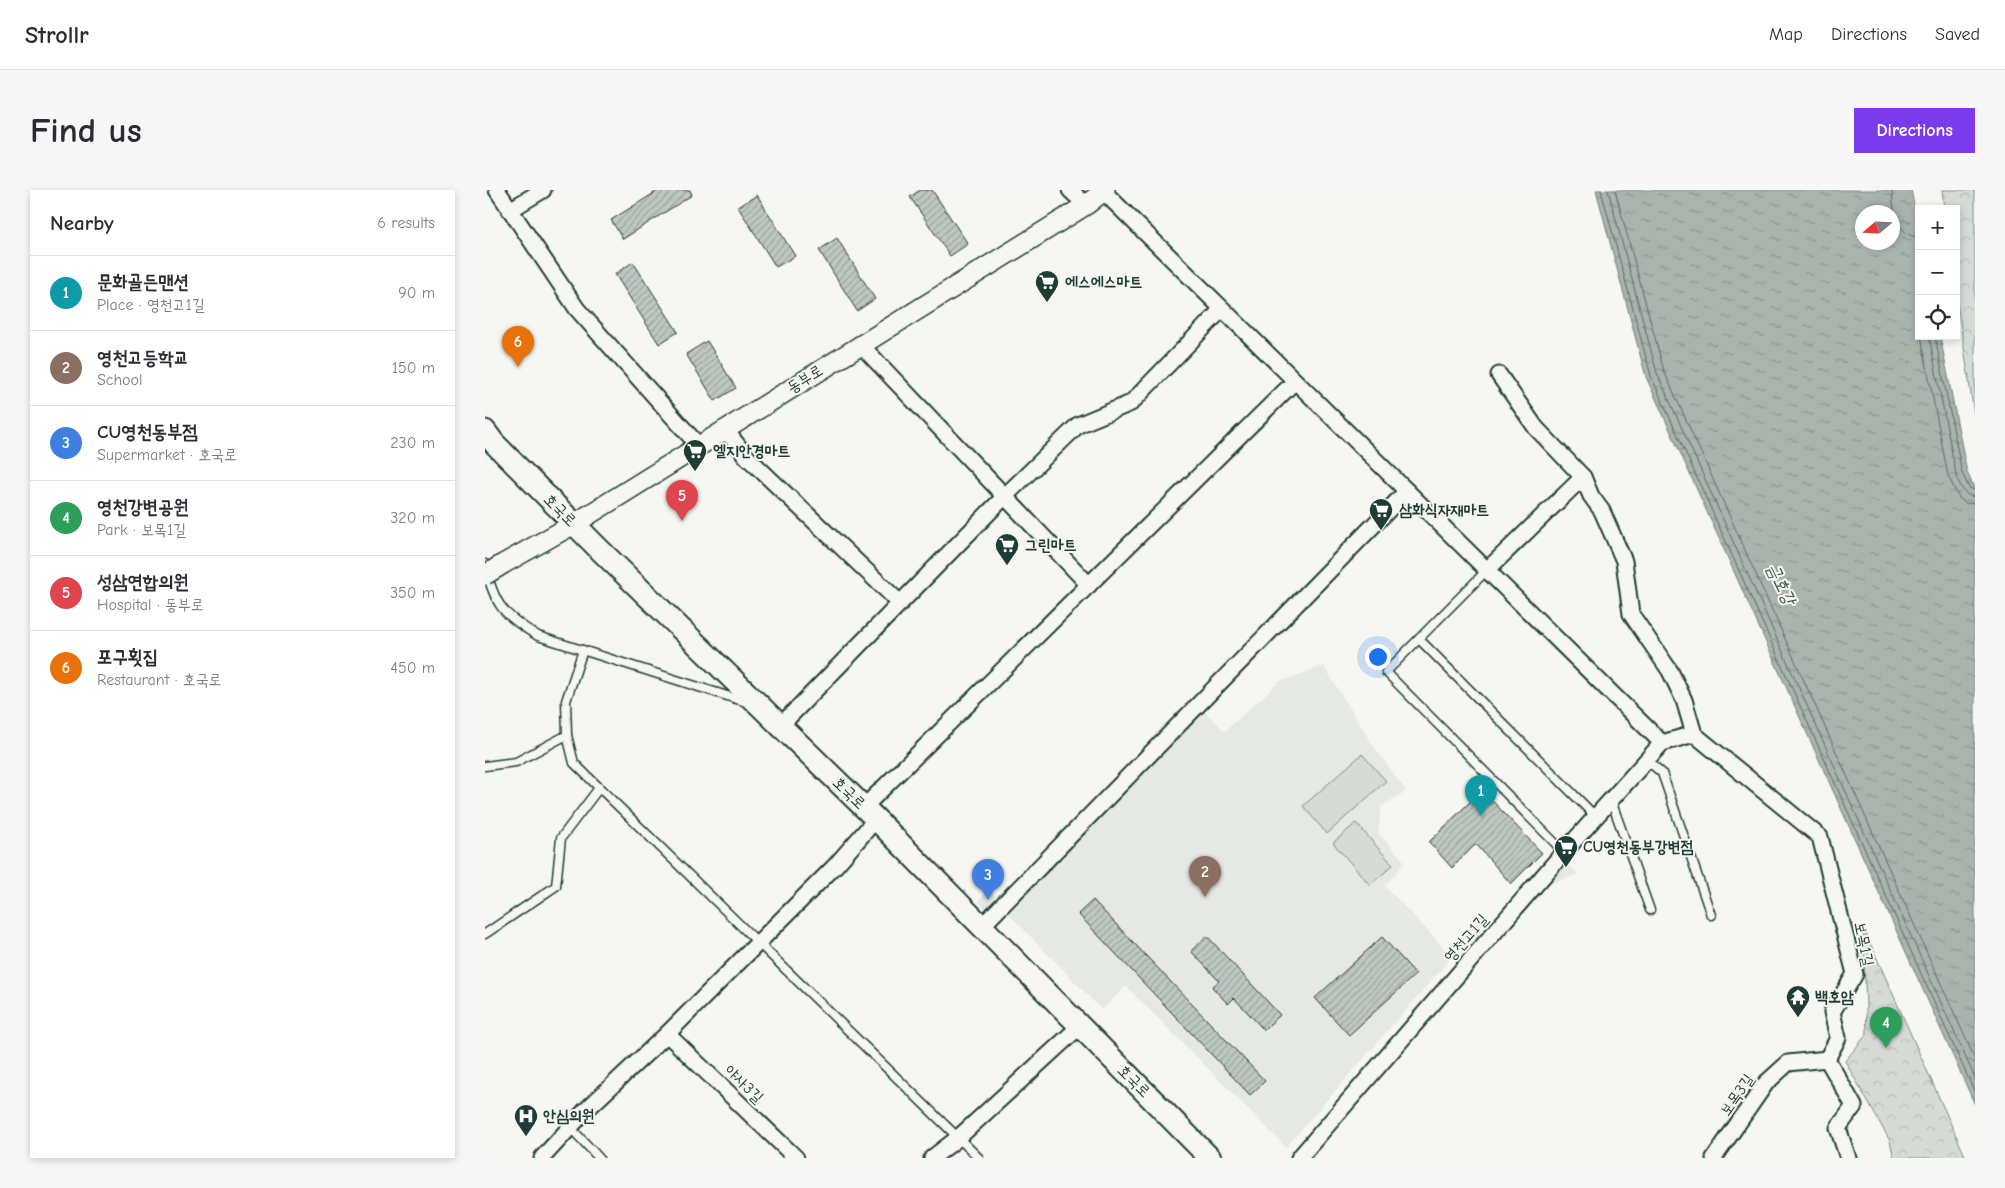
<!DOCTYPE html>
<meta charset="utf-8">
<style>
body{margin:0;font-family:"Comic Neue","Poor Story",sans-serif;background:#f7f7f7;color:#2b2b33}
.controls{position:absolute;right:15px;top:15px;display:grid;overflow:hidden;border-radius:0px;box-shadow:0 2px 8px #0003}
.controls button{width:45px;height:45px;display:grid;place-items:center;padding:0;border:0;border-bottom:1px solid #e1e1e2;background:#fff;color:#2b2b33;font:25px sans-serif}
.compass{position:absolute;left:1370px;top:15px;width:45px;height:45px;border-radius:50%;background:#fff;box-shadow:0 2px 8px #0003;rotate:251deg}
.you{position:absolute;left:892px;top:466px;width:18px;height:18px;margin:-12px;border:4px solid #fff;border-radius:50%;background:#1a73e8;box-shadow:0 0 0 8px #1a73e833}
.badge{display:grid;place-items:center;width:32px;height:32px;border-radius:50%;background:#7c3aed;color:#fff;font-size:16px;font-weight:700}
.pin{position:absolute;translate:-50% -41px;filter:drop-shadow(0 1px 2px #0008)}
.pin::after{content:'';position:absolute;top:26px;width:18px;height:15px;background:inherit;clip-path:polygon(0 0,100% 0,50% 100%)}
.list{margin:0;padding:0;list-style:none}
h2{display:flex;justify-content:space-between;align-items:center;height:65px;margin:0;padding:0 20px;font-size:21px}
h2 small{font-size:16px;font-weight:400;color:#7c7c81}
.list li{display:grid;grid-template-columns:32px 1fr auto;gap:15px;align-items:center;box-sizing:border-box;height:75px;padding:0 20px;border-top:1px solid #e1e1e2}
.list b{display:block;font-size:19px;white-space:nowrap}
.list p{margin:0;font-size:16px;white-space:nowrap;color:#7c7c81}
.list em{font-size:16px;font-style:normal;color:#7c7c81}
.icon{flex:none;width:28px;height:28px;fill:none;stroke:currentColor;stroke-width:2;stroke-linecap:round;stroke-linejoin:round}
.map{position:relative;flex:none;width:1490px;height:968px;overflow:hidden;border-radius:0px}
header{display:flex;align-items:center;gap:30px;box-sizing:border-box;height:70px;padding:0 25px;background:#fff;border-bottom:1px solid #e1e1e2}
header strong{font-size:24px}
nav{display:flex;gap:28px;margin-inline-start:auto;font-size:18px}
.intro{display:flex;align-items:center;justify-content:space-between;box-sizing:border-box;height:120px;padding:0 30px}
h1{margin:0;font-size:35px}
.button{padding:12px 22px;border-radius:0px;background:#7c3aed;color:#fff;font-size:18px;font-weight:700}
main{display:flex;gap:30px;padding:0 30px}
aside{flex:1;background:#fff;border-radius:0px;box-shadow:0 2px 8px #0003}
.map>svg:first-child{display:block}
.built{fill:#e6e8e4}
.park{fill:url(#park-crowns);stroke:#7a8c85}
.pitch{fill:#d6dbd6;stroke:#7a8c85}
.water{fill:url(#water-ripples);stroke:#72847d;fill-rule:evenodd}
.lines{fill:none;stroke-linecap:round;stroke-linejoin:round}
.shore{stroke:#576c65;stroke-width:1}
.building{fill:url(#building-hatch);stroke:#1f3d34}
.service-casing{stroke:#1f3d34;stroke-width:11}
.minor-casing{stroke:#1f3d34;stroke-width:19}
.tertiary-casing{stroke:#1f3d34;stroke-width:22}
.secondary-casing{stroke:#1f3d34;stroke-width:25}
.service{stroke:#f6f6f2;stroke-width:8}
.minor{stroke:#f6f6f2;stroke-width:15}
.tertiary{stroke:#f6f6f2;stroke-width:19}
.secondary{stroke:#f6f6f2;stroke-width:21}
.tertiary-bridge-casing{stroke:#1f3d34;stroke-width:22;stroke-linecap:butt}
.tertiary-bridge{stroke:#f6f6f2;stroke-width:19}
.labels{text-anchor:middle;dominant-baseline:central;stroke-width:4;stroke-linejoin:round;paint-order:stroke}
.poi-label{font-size:16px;font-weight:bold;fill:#1f3d34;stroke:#f6f6f2;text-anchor:start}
.street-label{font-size:16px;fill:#1f3d34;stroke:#f6f6f2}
.water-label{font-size:18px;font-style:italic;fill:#425a52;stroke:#f6f6f2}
</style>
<header>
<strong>Strollr</strong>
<nav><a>Map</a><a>Directions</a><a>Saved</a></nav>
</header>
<div class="intro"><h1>Find us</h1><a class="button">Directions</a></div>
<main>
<aside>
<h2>Nearby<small>6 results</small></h2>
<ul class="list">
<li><span class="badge" style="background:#0f9aa8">1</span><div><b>문화골든맨션</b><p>Place · 영천고1길</p></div><em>90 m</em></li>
<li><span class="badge" style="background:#8d6e63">2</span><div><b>영천고등학교</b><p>School</p></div><em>150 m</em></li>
<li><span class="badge" style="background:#3f7fe0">3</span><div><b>CU영천동부점</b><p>Supermarket · 호국로</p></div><em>230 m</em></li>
<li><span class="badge" style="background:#2e9e5b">4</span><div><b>영천강변공원</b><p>Park · 보목1길</p></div><em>320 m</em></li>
<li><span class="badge" style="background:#e0444e">5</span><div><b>성삼연합의원</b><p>Hospital · 동부로</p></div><em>350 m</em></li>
<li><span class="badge" style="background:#e8710a">6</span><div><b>포구횟집</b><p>Restaurant · 호국로</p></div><em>450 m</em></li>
</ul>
</aside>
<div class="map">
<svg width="1490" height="968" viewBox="0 0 1490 968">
<defs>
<pattern id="park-crowns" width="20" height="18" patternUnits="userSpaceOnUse" patternTransform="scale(1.25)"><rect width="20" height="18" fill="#d6dbd6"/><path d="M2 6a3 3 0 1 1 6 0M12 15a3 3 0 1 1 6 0" fill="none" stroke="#b7bdb8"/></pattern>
<pattern id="water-ripples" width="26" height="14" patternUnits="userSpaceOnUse" patternTransform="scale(1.25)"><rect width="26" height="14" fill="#aab3ae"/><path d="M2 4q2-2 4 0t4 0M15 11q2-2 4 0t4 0" fill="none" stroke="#8a938e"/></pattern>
<pattern id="building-hatch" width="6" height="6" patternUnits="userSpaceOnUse" patternTransform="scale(1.25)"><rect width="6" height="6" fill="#c1c8c3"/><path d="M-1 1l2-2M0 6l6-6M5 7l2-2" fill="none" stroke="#9ca49f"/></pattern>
</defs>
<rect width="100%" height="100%" fill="#f6f6f2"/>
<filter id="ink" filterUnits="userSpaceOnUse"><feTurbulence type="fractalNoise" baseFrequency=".02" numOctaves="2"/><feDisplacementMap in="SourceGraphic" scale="10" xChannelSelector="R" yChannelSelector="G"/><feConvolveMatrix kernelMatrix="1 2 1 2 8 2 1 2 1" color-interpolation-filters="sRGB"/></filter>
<g filter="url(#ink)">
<g class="built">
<path d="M839,476L885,551L921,601L896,617L893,643L920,672L900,696L967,767L801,957L641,796L617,820L518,718L717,519L740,541L794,492Z"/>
<path d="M1080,672L1093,684L1062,695Z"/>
<path d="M505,699L513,709L501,720L493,711Z"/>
</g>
<g class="park">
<path d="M1457,0H1490V230L1471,106V19H1459Z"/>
<path d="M1378,737L1481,968H1409L1405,951L1360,871L1382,844Z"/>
</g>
<g class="pitch">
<path d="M877,564L901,591L842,644L818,616Z"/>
<path d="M871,633L908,675L885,695L848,653Z"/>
</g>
<path class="water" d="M1111,0H1426L1434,40V146H1455L1482,282L1490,300V915L1161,187ZM1378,22H1408V52H1378Z"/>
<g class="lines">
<g class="shore">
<path d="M1116,0L1166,186L1490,903"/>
<path d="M1123,0L1172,183L1490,888"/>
<path d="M1130,0L1179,181L1490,869"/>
<path d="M1407,0C1408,18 1411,47 1434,47"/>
<path d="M1436,146L1463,286L1474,308L1481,313L1490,314"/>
<path d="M1444,146L1471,284C1475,295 1478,306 1490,307"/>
<path d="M1450,146L1477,283L1484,298L1490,300"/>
</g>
</g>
<g class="building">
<path d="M174,0H205L207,5L138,49L126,30Z"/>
<path d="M435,0H447L483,54L465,66L425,7Z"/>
<path d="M272,5L310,66L291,77L253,17Z"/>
<path d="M352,48L390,109L372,121L334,60Z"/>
<path d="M148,72L193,142L174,154L130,84Z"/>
<path d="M222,151L251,198L230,211L201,164Z"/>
<path d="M997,600L1057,663L1026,694L991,654L967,678L944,652Z"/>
<path d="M608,710L780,891L765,905L593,724Z"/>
<path d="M722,746L795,825L779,840L749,808L743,814L727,797L734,791L706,761Z"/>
<path d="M897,747L931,784L864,845L830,808Z"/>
</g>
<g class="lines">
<g class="service-casing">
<g id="service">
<path d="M0,374C9,415 18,425 53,446L261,512"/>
<path d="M1002,380L901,482L1079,662"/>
<path d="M934,449L1111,627"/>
<path d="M98,460L81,511L82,545L89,573L494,968"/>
<path d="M1162,570L1177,583L1226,725"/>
<path d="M0,576L31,572L82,545"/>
<path d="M1126,610L1165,720"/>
<path d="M0,744L71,696L76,648L114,598"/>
<path d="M85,937L114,968"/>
</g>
</g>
<g class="minor-casing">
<g id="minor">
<path d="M12,0L92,119L213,255"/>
<path d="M585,0L601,15"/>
<path d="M618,1L1177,553"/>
<path d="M25,20L58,0"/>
<path d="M375,154L604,395"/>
<path d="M1014,185L1051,238L1098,287"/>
<path d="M240,239L261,266L415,413"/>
<path d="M1002,380L1098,287L1106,306L1117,321L1139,371L1146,424L1185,481L1199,510L1209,544L1335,647L1370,784L1347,822L1353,848L1342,869L1369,916L1353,938L1363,968"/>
<path d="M295,536L520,306L593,235L646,213L737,119"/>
<path d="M1177,553L1209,544"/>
<path d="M379,617L810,191"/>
<path d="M497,736L922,301"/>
<path d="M182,844L311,968"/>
<path d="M57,968L100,921L182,844L350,676L391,629"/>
<path d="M447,968L473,948L595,836"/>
<path d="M814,968L1079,662L1177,553"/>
<path d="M1229,968L1281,893L1303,873L1342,869"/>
</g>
</g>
<g class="tertiary-casing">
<path id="tertiary" d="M18,374L89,334L601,15L620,0"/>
</g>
<g class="secondary-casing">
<path id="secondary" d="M0,241L9,253L113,358L391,629L725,968"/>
</g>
<use href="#service" class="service"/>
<use href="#minor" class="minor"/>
<use href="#tertiary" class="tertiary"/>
<use href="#secondary" class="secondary"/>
<g class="tertiary-bridge-casing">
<path id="tertiary-bridge" d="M0,385L18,374"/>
</g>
<use href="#tertiary-bridge" class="tertiary-bridge"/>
</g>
</g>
<defs>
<g id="supermarket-pin" transform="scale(1.25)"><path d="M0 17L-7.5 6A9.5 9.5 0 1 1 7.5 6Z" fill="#1f3d34" stroke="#f6f6f2"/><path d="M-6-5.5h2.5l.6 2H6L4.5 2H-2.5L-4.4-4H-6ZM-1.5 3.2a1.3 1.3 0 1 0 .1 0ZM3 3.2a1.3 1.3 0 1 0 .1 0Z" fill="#fff"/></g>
<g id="temple-pin" transform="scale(1.25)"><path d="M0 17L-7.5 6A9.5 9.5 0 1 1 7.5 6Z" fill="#1f3d34" stroke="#f6f6f2"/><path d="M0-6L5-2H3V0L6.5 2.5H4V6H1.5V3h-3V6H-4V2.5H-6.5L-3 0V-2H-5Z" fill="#fff"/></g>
<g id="hospital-pin" transform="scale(1.25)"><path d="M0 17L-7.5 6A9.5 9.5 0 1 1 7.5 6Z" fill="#1f3d34" stroke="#f6f6f2"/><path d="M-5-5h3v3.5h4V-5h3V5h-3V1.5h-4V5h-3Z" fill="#fff"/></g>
</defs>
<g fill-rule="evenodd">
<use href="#supermarket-pin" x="562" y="92"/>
<use href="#supermarket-pin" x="210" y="261"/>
<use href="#supermarket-pin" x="896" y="320"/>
<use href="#supermarket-pin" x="522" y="355"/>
<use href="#supermarket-pin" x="1081" y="657"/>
<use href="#temple-pin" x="1313" y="807"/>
<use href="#hospital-pin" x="41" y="926"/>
</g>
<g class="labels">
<g class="poi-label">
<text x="580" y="92">에스에스마트</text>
<text x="228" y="261">엘지안경마트</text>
<text x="914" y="320">삼화식자재마트</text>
<text x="540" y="355">그린마트</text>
<text x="1098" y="657">CU영천동부강변점</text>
<text x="1330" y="807">백호암</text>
<text x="58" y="926">안심의원</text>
</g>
<g class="street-label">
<text transform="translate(320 189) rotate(-32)">동부로</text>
<text transform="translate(75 320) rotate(45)">호국로</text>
<text transform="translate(364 603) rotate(44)">호국로</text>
<text transform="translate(981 748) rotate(-49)">영천고1길</text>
<text transform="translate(1379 754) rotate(79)">보목1길</text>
<text transform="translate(649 891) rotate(45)">호국로</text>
<text transform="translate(259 894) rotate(44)">야사3길</text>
<text transform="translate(1252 905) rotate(-55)">보목3길</text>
</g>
<g class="water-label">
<text transform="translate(1296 394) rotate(64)">금호강</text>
</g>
</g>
</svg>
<div class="controls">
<button>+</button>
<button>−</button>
<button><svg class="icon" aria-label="locate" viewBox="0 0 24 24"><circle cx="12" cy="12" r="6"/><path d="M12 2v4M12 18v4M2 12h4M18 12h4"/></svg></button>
</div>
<svg class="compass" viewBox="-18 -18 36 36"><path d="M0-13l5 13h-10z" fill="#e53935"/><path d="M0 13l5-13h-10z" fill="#7c7c81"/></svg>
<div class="you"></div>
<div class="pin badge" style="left:996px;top:626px;background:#0f9aa8">1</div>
<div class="pin badge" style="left:720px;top:707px;background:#8d6e63">2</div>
<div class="pin badge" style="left:503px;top:710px;background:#3f7fe0">3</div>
<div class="pin badge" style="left:1401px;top:858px;background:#2e9e5b">4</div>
<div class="pin badge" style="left:197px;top:331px;background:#e0444e">5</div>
<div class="pin badge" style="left:33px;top:177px;background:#e8710a">6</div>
</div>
</main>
